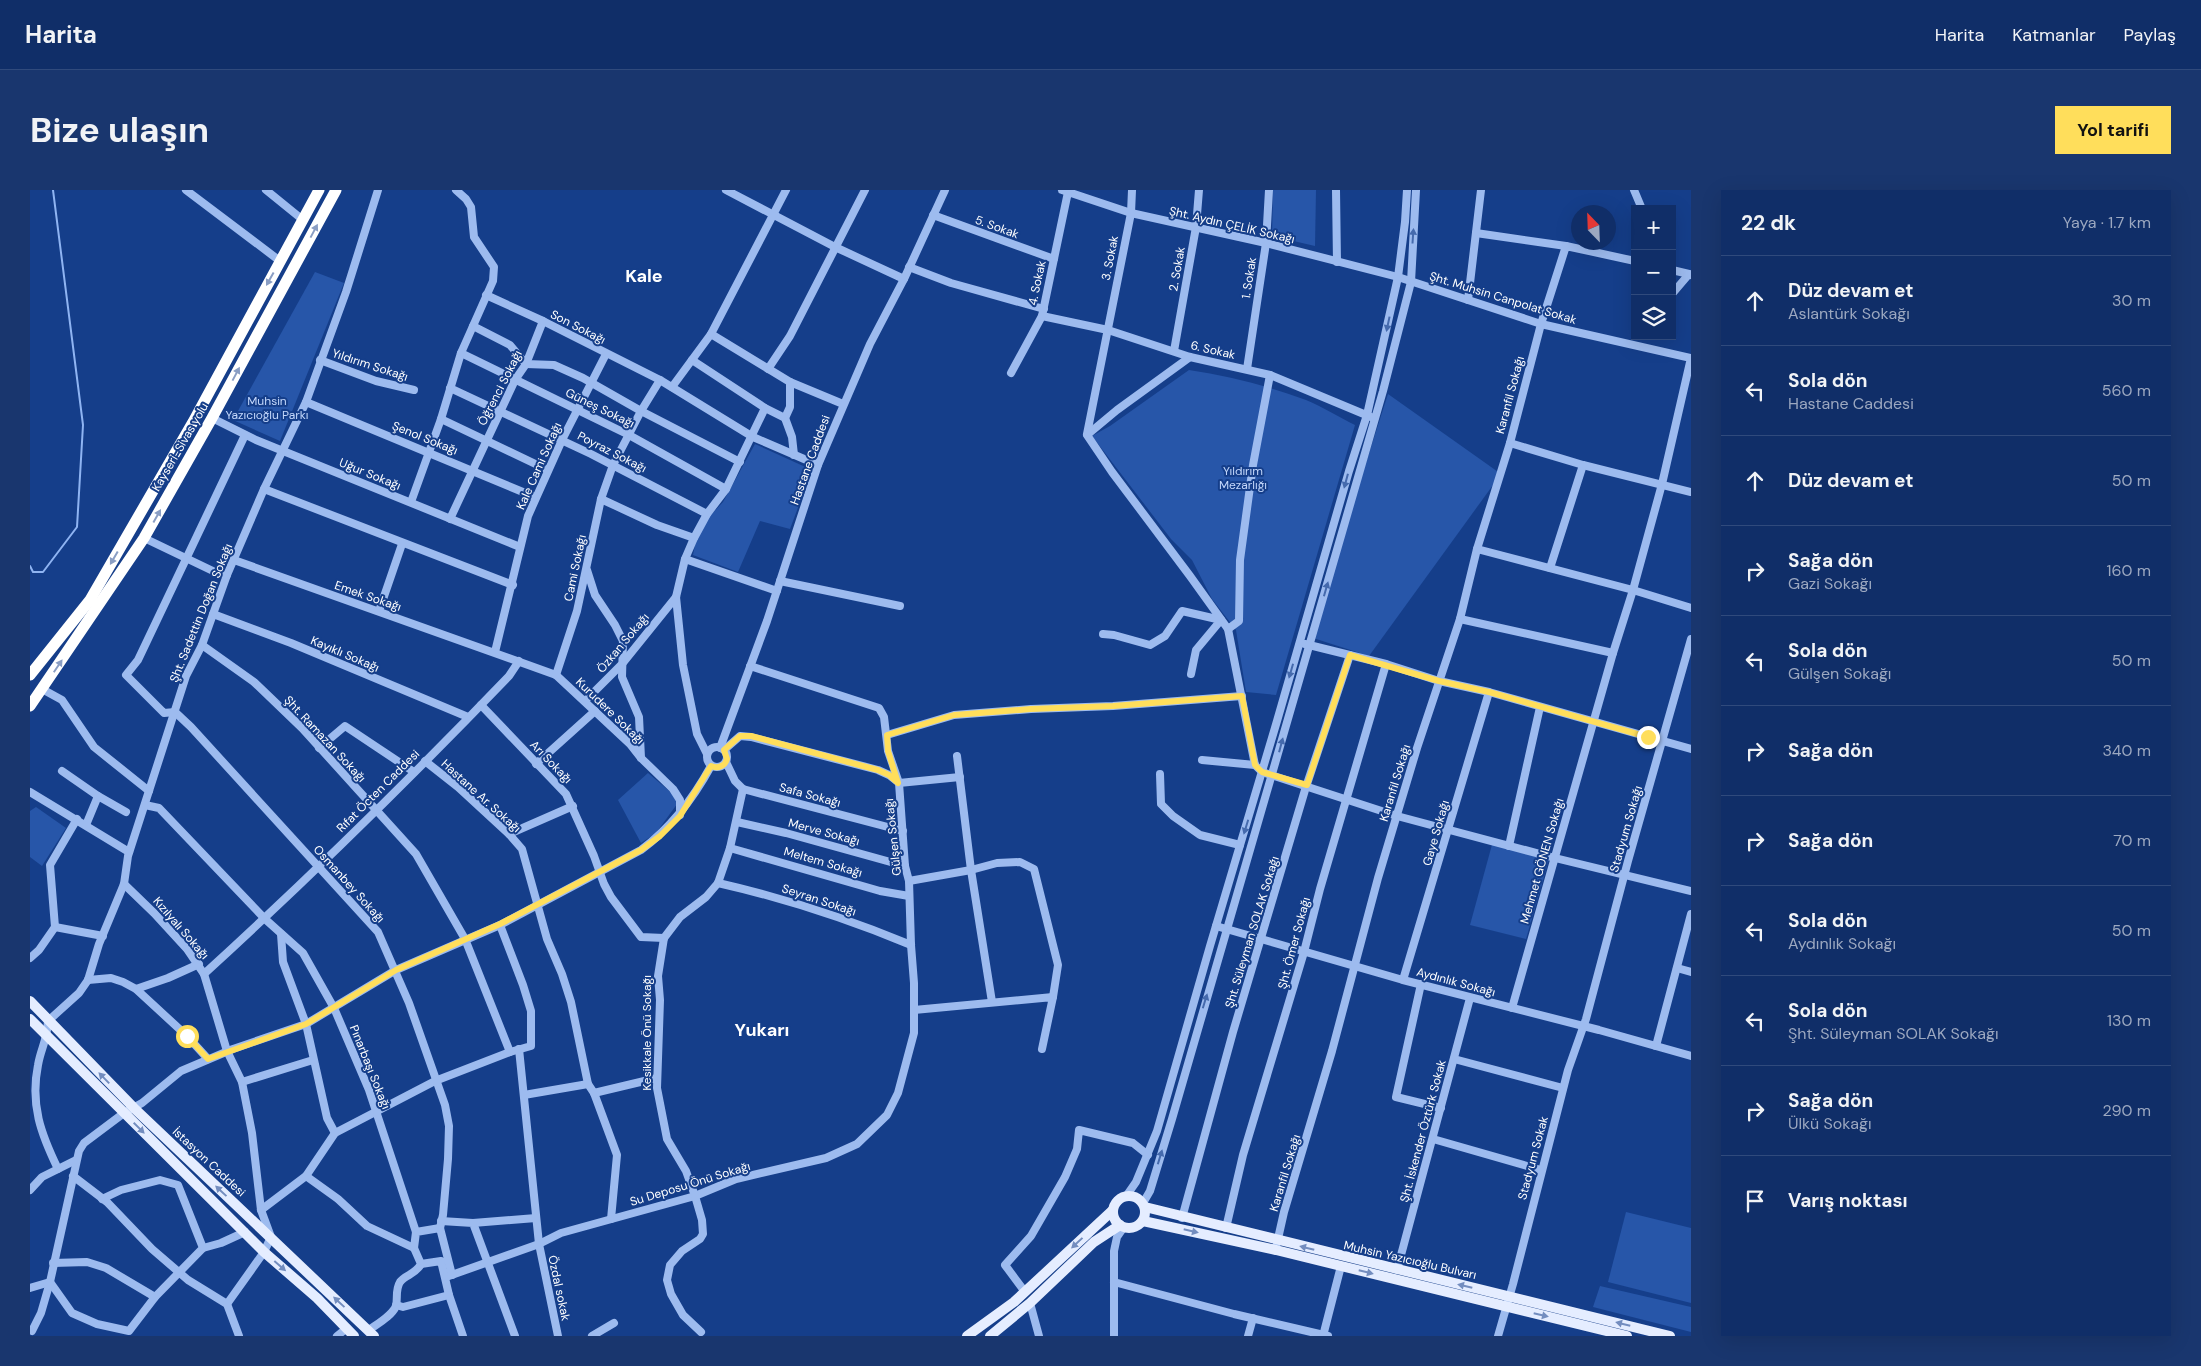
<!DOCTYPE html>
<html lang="tr">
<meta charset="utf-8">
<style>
body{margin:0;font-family:"DM Sans",sans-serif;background:#19366e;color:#f1f3f6}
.controls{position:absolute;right:15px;top:15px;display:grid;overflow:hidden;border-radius:0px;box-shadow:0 5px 20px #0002}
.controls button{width:45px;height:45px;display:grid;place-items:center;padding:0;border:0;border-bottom:1px solid #304a7c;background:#102e68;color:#f1f3f6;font:25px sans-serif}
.compass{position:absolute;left:1541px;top:15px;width:45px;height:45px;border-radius:50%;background:#102e68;box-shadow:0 5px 20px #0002;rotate:337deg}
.stop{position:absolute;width:15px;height:15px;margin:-11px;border:4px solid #ffde5b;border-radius:50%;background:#fff}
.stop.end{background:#ffde5b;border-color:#fff;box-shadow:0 1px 5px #0008}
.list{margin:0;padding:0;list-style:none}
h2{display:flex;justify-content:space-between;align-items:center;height:65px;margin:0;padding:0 20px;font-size:21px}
h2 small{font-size:16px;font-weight:400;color:#9ca8c0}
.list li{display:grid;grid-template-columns:32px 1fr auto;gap:15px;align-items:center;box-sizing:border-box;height:90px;padding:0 20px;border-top:1px solid #304a7c}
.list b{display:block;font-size:19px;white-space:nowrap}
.list p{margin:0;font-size:16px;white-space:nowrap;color:#9ca8c0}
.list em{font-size:16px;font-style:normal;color:#9ca8c0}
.icon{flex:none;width:28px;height:28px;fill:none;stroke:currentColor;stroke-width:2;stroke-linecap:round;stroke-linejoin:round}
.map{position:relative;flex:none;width:1661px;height:1146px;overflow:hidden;border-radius:0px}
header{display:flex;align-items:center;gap:30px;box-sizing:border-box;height:70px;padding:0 25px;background:#102e68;border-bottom:1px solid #304a7c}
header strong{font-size:24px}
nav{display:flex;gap:28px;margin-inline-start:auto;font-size:18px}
.intro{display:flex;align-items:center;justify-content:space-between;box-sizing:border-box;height:120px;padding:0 30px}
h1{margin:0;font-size:35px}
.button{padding:12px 22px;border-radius:0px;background:#ffde5b;color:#111;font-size:18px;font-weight:700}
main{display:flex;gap:30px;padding:0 30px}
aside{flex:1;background:#102e68;border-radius:0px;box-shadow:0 5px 20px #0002}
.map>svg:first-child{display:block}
.green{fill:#2756a9}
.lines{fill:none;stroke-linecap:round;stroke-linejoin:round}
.stream{stroke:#8fb4f2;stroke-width:2}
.minor{stroke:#9dbbef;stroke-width:8}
.major{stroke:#e5edff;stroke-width:10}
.highway{stroke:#fff;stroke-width:11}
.oneway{fill:#8a9ec4}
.oneway2{fill:#456aad}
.oneway3{fill:#738dbf}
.route{stroke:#ffde5b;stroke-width:6}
.labels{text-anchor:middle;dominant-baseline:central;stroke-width:4;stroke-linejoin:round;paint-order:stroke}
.street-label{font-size:12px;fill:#fff;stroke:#153e8a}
.park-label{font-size:12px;fill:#c3d7fb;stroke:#153e8a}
.district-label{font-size:18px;font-weight:bold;fill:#fff;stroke:#153e8a}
</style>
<header>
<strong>Harita</strong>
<nav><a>Harita</a><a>Katmanlar</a><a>Paylaş</a></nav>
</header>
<div class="intro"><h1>Bize ulaşın</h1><a class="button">Yol tarifi</a></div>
<main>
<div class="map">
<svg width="1661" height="1146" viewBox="0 0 1661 1146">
<rect width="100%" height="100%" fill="#153e8a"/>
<g class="green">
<path d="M1243,0H1286L1285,56L1242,46Z"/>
<path d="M285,82L314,93L250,251L203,230Z"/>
<path d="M1159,180C1199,186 1238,196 1276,210C1293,217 1309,227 1325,235L1246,505L1216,502L1206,440L1182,409L1162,370L1141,349L1062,246L1080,236Z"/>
<path d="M1358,204L1471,284L1339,466L1280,447Z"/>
<path d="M725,254L782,280L760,339L730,331L708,382L663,365L665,355L677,329L693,312Z"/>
<path d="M618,583L650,610L626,643L611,653L588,610Z"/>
<path d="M6,617L36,638L12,676L0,667V621Z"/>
<path d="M1463,651L1520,666L1496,749L1440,735Z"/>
<path d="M1596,1022L1661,1038V1113L1578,1092Z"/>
<path d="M1570,1096L1661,1117V1142L1563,1117Z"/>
</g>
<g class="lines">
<path class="stream" d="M0,376L3,382H13L47,337L53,235L23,0"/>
<g class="minor">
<path d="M156,0L250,71"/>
<path d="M236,0L273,30"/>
<path d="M696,0L805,57L874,89"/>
<path d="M1032,0L1101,23L1236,53L1368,87L1511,134L1661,168L1632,294L1603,400L1583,463L1482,818"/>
<path d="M1306,0L1307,72"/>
<path d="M1604,0L1612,19"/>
<path d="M903,25L1024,69"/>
<path d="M1446,43L1536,56"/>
<path d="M879,77L921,93L1014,119"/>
<path d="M1642,80L1659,84"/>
<path d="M1642,104L1659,84L1661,85"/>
<path d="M456,105L513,131L630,190L723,247L788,275"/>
<path d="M1438,110L1451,0"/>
<path d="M1012,126L1078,140L1160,167L1240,185L1341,227"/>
<path d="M443,136L480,155L496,174L524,175L553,188L611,221L710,272"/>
<path d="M681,144L760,192L813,214"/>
<path d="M1144,161L1166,37L1169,0"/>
<path d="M431,163L599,245L696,299"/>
<path d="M1160,167L1087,220L1057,245L1082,282L1160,386L1198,439L1225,575L1232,582L1367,626L1525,668L1661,701"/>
<path d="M290,170L346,191L384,200"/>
<path d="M662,170L735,218L755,228L762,247L764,265"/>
<path d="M738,179L760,146L835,0"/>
<path d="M1217,179L1236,53L1239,0"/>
<path d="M981,183L1012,126L1038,2"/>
<path d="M642,197L681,144L756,0"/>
<path d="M420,198L561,264L677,324"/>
<path d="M276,212L505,307"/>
<path d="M182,228L226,250L490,357"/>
<path d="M755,228L760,217V192"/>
<path d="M411,229L518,280"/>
<path d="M1057,244L1101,23L1102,0"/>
<path d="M215,245L108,470L96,485L134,523L145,522L161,537L348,742L379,813L415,915L419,936L418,969L413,1025L410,1038"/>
<path d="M1480,253L1553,275L1661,302"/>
<path d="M234,299L483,395"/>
<path d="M571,309L627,335L664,348"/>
<path d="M381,312L411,229L431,163L463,91L464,77L444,47L441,17L436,9L426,0"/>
<path d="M420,329L485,190L496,174L513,131"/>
<path d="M114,348L185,382L197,385"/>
<path d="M1447,359L1603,400L1661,418"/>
<path d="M655,369L747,401"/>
<path d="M204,370L526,485L600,554L611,568L643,599L650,610V625"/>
<path d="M1520,378L1553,275"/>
<path d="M557,380L565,405L585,435L593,451L592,487L609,527L611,568"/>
<path d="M750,391L870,416"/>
<path d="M349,421L372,354"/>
<path d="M183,424L261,453L438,527"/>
<path d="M1430,429L1583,463"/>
<path d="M1198,439L1209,431L1210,370L1223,275L1240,185"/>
<path d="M1073,444L1084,445L1120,455L1135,446L1152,421L1191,430L1166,460L1161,484"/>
<path d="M1275,454L1356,474L1409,491L1459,502L1661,559"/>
<path d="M172,455L224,492L272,538L386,664L435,749L480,862"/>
<path d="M465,462L498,326L532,250L576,164"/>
<path d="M526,485L547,421L571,309L583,275L611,221L630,190"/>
<path d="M12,499L32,510L64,557L119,601"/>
<path d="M555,511L592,474L646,407"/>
<path d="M451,515L536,604L564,666L574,694L581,707L611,747L634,748"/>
<path d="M857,545L924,525L1001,519L1083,516L1212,506"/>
<circle cx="687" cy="567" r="10"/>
<path d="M289,558L315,536L384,582"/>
<path d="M690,558L737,431L788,275L840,154L874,89L915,0"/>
<path d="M694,560L710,546L721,547L848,580L859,585L869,593L930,587"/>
<path d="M677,564L667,544L653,475L646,407L655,369L664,348L677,324L696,299L735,218"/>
<path d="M927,566L941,680L962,812"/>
<path d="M1172,570L1225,575"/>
<path d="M395,571L428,597L479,644L492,659L517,749L532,784L541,812L558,894"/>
<path d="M696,572L705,591L713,599L873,641"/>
<path d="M506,574L565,521"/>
<path d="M32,581L68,606L56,635"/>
<path d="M1130,584L1131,614L1143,626L1170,645L1210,655"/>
<path d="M0,602L99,662"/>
<path d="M68,606L96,622"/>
<path d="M115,615L129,618L235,729L273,763L304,818L339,900L386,1042"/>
<path d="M707,632L756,643L875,676"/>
<path d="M479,644L543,616"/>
<path d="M1479,656L1510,517"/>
<path d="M700,658L850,701L879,706"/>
<path d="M879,691L941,680L967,673L990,672L1004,679L1028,775L1023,807"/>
<path d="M688,693C754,708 818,729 881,755"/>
<path d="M94,694L124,723L157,759L174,784L197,861L212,892L222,943L231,1020L241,1047L234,1062L197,1114"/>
<path d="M1186,736L1373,790L1569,840L1661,866"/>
<path d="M25,737L73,746"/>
<path d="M251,744L253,772L276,834L297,928L305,943"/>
<path d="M0,768L9,760L25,737L20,675L47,629"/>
<path d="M1647,778L1661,782"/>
<path d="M174,784C279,688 381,588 479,486L489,471"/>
<path d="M58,790L81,788L93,792L106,799L157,846L178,869"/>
<path d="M1373,790L1459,502"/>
<path d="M1391,794L1366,907L1411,918"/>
<path d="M106,799L138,788L169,774"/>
<path d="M884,820L1023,807L1012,859"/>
<path d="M1626,856L1661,724"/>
<path d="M489,859L509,1054L528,1146"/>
<path d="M1424,869L1533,898"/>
<path d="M212,892L283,870"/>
<path d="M564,903L627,888"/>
<path d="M494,905L558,894L564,903L587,965L581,1029"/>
<path d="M1403,949L1511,980"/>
<path d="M28,979C11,944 0,915 8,875C11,858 17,851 18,831L49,803L58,790L69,754L94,694L98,666L156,486L172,455L197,385L234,299L276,212L316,102L348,0"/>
<path d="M43,986L77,1012L122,1059L158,1090L197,1114L209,1146"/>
<path d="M276,986L308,1009L337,1036L384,1058"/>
<path d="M0,1000L12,987L46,970"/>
<path d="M1097,1005L1106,992L1127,941L1180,756L1247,531L1319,281L1337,225L1368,87L1375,32L1377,0"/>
<path d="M1113,1013L1120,1001L1142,929L1353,201L1381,92L1386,0"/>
<path d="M231,1020L276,986L305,943L405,891L480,862L501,856V821L493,795L470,735"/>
<path d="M1152,1028L1203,842L1275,600L1320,465"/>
<path d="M411,1031L443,1033L485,1146"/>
<path d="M443,1033L506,1028"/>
<path d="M1196,1038L1213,965L1274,762L1290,699L1356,474"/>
<path d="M1247,1053L1254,1022L1302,861L1348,688L1387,558L1430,429L1447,359L1480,253L1511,134L1536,56L1605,71"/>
<path d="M173,1058L191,1053L215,1042"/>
<path d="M23,1073L57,1072L76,1078L125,1107"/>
<path d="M391,1074L411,1071L419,1105L433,1146"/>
<path d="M1367,1080L1440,808"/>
<path d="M416,1087L509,1054L531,1043L665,1006L706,989L796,968L827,954L857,925L868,903L884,843V793L881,755L879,691L875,676L869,593L858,561L854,527L849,518L720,476"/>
<path d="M1084,1092L1204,1124L1298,1146"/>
<path d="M0,1098L20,1092L42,1123L67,1134L99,1141L125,1107L173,1058L148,995L130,990L91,1000L72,1009"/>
<path d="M995,1102L975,1075L1001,1046L1035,987L1047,959L1049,940L1103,953L1118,965"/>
<path d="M1000,1113L1009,1146"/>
<path d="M366,1115L373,1117L419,1105"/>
<path d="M339,1140C347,1134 362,1126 366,1116C368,1108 365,1100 370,1092C376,1084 385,1085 391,1074L384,1058L386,1042L410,1038L422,1085"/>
<path d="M2,1141L11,1123L20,1092L49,961L54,953L94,923L112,913L151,881L203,859L276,834L366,780L470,735L611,660C642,637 663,609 681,576"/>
<path d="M671,1142L653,1125L641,1104L637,1090L640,1075L652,1061L670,1049L673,1044L672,1030L665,1006L656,981L637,949L627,898L630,810L628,786L634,748L650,727L676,707L688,693L700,658L713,599"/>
<path d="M307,1146L317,1138"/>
<path d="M562,1146L584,1133"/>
<path d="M1084,1146V1061L1087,1047L1094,1037"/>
<path d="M1218,1146L1223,1128"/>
<path d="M1293,1146L1311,1076"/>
<path d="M1468,1146L1483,1094L1538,880L1556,829L1598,671L1661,449"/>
</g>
<g class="major">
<path d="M0,811L104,918L344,1146"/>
<path d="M0,829L234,1062L287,1108L324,1146"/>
<circle cx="1099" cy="1022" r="16"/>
<path d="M1115,1017L1640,1146"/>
<path d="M1113,1031L1246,1060L1597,1146"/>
<path d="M937,1146L984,1112L1083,1020"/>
<path d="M960,1146L1000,1113L1064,1052L1090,1035"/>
</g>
<g class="highway">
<path d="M0,485L60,410L163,232L289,0"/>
<path d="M0,516L114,348L182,228L306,0"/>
</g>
</g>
<defs><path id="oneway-solid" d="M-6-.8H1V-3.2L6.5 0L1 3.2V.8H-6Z" transform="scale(1.25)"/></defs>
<g class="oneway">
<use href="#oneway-solid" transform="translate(284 41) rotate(-62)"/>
<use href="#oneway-solid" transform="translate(240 89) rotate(119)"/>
<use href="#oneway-solid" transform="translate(206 184) rotate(-62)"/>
<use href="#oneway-solid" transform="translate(127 326) rotate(-61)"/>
<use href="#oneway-solid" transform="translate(84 368) rotate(120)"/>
<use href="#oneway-solid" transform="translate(28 476) rotate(-56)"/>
</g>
<g class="oneway2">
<use href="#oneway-solid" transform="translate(1383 46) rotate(-86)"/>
<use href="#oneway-solid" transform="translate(1358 134) rotate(102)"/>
<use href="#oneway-solid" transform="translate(1316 291) rotate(105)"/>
<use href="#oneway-solid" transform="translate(1296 399) rotate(-74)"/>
<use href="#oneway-solid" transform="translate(1261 481) rotate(106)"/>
<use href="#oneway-solid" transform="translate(1251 555) rotate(-75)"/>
<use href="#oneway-solid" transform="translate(1216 637) rotate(107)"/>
<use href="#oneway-solid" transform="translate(1175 811) rotate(-73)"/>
<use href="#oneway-solid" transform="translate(1130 967) rotate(-73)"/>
</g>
<g class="oneway3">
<use href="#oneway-solid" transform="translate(74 888) rotate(-134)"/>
<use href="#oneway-solid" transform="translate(109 938) rotate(45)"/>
<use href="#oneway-solid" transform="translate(191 1001) rotate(-137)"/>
<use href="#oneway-solid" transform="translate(1161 1041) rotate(13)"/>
<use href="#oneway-solid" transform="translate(1047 1053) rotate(137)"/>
<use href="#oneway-solid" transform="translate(1277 1058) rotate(-166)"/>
<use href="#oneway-solid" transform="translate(250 1076) rotate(41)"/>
<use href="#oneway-solid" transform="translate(1336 1082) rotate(14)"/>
<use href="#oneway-solid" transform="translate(1435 1096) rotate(-167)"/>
<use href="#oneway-solid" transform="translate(309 1112) rotate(-137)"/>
<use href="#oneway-solid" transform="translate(1511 1125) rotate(13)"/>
<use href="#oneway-solid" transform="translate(1593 1134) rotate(-166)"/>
</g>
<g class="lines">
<path class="route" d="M157,846L178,869L276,834L366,780L470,734L611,660L630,646L650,626L681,576C688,579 695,576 697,569L694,560L710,546H721L848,580L859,585L868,593L858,561L857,545L924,525L1001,519L1083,516L1212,506L1225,575L1232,582L1277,595L1320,465L1409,491L1459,502L1618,547"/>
</g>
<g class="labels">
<g class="street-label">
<text transform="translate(1202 35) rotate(13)">Şht. Aydın ÇELİK Sokağı</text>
<text transform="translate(967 37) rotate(20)">5. Sokak</text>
<text transform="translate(1080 68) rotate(-79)">3. Sokak</text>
<text transform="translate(1147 79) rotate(-80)">2. Sokak</text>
<text transform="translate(1219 88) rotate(-81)">1. Sokak</text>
<text transform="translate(1007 93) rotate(-78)">4. Sokak</text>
<text transform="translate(1473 108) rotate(17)">Şht. Muhsin Canpolat Sokak</text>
<text transform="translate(548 137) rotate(27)">Son Sokağı</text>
<text transform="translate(1183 160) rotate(13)">6. Sokak</text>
<text transform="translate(340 175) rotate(18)">Yıldırım Sokağı</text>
<text transform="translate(470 198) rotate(-63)">Öğrenci Sokağı</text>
<text transform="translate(1480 205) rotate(-75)">Karanfil Sokağı</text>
<text transform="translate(570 218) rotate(26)">Güneş Sokağı</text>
<text transform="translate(395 248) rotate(22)">Şenol Sokağı</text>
<text transform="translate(150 257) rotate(-60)">Kayseri-Sivas yolu</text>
<text transform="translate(582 262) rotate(27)">Poyraz Sokağı</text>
<text transform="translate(780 270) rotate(-70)">Hastane Caddesi</text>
<text transform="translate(509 276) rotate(-66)">Kale Cami Sokağı</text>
<text transform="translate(340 284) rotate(22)">Uğur Sokağı</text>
<text transform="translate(545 378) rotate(-78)">Cami Sokağı</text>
<text transform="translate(338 406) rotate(19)">Emek Sokağı</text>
<text transform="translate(171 423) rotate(-68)">Şht. Sadettin Doğan Sokağı</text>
<text transform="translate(593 453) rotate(-50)">Özkan Sokağı</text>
<text transform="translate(315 464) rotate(23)">Kayıklı Sokağı</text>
<text transform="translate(580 521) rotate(44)">Kurudere Sokağı</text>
<text transform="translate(295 549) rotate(47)">Şht. Ramazan Sokağı</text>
<text transform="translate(521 572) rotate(46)">Arı Sokağı</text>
<text transform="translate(1365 593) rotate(-73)">Karanfil Sokağı</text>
<text transform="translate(348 601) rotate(-45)">Rıfat Öcten Caddesi</text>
<text transform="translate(780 605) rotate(15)">Safa Sokağı</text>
<text transform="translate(451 606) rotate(42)">Hastane Ar. Sokağı</text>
<text transform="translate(1596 639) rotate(-74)">Stadyum Sokağı</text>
<text transform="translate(794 642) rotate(15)">Merve Sokağı</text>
<text transform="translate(1406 643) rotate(-74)">Gaye Sokağı</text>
<text transform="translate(863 647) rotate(-96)">Gülşen Sokağı</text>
<text transform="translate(1512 671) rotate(-74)">Mehmet GÖNEN Sokağı</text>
<text transform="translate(793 672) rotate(16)">Meltem Sokağı</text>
<text transform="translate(319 694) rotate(48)">Osmanbey Sokağı</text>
<text transform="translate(789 710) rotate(18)">Seyran Sokağı</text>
<text transform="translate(151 738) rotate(49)">Kızılyalı Sokağı</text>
<text transform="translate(1222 742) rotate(-73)">Şht. Süleyman SOLAK Sokağı</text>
<text transform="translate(1264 753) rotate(-75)">Şht. Ömer Sokağı</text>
<text transform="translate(1426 792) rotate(15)">Aydınlık Sokağı</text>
<text transform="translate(617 843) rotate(-90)">Kesikkale Önü Sokağı</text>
<text transform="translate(340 877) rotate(68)">Pınarbaşı Sokağı</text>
<text transform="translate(1393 941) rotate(-75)">Şht. İskender Öztürk Sokak</text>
<text transform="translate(1503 968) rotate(-75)">Stadyum Sokak</text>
<text transform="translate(179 972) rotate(43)">İstasyon Caddesi</text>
<text transform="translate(1255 983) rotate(-73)">Karanfil Sokağı</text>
<text transform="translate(660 994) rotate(-17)">Su Deposu Önü Sokağı</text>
<text transform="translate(1380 1070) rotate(13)">Muhsin Yazıcıoğlu Bulvarı</text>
<text transform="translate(529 1098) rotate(78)">Özdal sokak</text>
</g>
<g class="park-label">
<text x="237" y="211">Muhsin<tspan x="237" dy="14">Yazıcıoğlu Parkı</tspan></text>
<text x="1213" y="281">Yıldırım<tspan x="1213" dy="14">Mezarlığı</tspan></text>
</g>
<g class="district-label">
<text x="614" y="86">Kale</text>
<text x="732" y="840">Yukarı</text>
</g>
</g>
</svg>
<div class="controls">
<button>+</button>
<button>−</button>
<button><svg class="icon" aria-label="layers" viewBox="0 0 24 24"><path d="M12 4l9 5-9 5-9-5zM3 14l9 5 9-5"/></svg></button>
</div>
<svg class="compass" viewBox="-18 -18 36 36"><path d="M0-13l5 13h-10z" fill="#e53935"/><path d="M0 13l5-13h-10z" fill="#9ca8c0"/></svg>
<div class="stop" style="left:157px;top:846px"></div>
<div class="stop end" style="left:1618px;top:547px"></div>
</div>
<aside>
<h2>22 dk<small>Yaya · 1.7 km</small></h2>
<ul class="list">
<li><svg class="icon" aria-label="ahead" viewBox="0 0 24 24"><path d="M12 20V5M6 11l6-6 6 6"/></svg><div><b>Düz devam et</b><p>Aslantürk Sokağı</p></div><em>30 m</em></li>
<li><svg class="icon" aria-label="left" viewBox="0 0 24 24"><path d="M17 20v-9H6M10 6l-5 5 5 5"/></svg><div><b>Sola dön</b><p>Hastane Caddesi</p></div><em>560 m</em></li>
<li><svg class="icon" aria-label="ahead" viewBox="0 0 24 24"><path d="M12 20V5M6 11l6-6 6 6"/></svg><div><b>Düz devam et</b></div><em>50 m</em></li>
<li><svg class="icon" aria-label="right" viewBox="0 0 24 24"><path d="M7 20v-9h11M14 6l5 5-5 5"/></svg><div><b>Sağa dön</b><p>Gazi Sokağı</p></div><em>160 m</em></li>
<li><svg class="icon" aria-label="left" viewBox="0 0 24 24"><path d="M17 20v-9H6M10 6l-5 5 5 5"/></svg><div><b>Sola dön</b><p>Gülşen Sokağı</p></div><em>50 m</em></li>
<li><svg class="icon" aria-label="right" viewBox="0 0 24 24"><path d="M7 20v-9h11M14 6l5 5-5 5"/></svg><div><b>Sağa dön</b></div><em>340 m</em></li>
<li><svg class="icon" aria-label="right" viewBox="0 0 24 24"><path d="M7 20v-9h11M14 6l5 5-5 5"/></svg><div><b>Sağa dön</b></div><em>70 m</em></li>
<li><svg class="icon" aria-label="left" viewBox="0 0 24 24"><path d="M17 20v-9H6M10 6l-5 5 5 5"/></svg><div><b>Sola dön</b><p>Aydınlık Sokağı</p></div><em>50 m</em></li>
<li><svg class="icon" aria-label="left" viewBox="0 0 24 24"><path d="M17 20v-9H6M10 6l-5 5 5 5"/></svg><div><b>Sola dön</b><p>Şht. Süleyman SOLAK Sokağı</p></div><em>130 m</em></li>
<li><svg class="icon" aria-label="right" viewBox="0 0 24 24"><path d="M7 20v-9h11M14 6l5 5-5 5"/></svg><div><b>Sağa dön</b><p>Ülkü Sokağı</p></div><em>290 m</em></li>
<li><svg class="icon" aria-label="arrive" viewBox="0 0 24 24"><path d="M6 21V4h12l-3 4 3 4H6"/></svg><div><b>Varış noktası</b></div></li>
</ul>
</aside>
</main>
